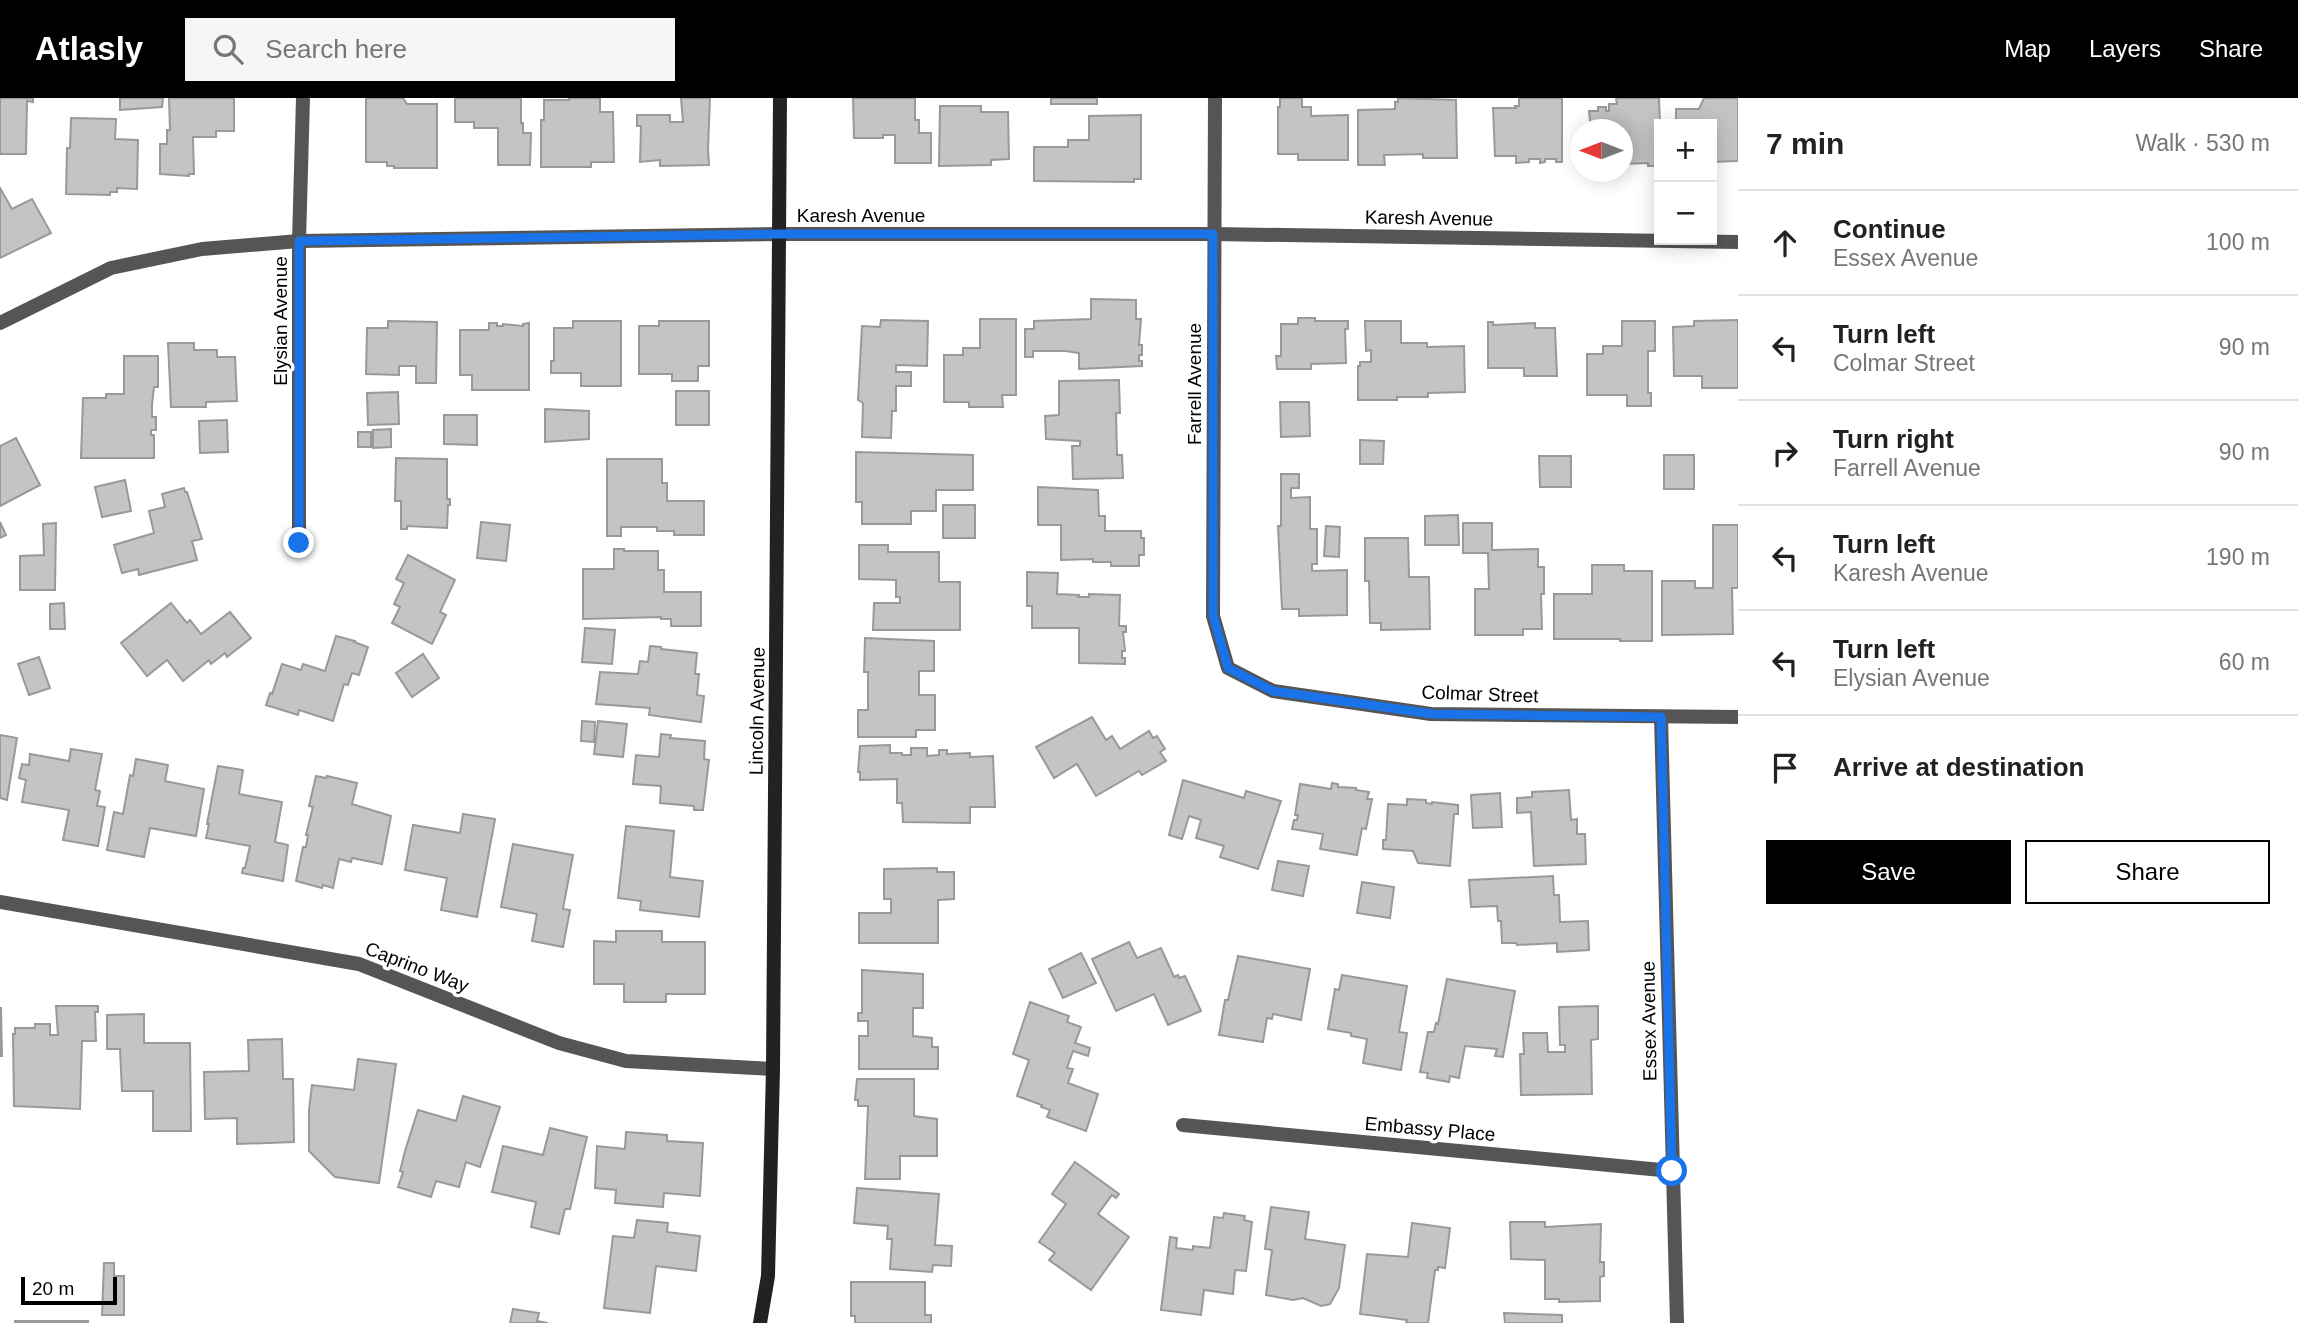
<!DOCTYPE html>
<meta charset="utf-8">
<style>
body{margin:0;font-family:Helvetica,sans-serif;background:#f6f6f6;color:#222}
.controls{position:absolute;right:21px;top:21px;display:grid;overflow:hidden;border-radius:0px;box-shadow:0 4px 18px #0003}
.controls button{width:63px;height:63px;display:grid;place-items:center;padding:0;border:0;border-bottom:2px solid #e0e0e0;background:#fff;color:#222;font:35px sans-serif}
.compass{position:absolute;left:1570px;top:21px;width:63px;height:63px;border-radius:50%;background:#fff;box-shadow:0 4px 18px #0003;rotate:270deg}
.scale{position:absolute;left:21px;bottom:18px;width:96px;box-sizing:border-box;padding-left:7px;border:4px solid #000;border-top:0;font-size:19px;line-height:24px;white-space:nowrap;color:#000;-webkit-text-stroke:5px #fff;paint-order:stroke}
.stop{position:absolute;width:21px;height:21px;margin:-16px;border:5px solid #1a73e8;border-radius:50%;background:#fff}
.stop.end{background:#1a73e8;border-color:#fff;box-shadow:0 2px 7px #0008}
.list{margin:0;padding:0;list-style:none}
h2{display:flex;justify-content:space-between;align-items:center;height:91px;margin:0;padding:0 28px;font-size:30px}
h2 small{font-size:23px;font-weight:400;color:#767676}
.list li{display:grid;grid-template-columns:46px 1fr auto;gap:21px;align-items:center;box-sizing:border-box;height:105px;padding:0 28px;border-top:2px solid #e0e0e0}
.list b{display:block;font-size:26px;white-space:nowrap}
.list p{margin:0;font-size:23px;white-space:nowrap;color:#767676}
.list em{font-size:23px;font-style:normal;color:#767676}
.actions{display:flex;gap:14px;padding:21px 28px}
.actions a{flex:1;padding:16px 0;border:2px solid #000;border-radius:0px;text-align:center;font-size:24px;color:#000}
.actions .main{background:#000;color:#fff}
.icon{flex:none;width:38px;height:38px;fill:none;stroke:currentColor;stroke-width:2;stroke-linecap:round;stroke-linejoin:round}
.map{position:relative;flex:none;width:1738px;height:1225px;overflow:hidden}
header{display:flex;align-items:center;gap:42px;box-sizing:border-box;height:98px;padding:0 35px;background:#000;color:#fff}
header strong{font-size:33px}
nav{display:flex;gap:38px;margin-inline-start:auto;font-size:24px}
.search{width:490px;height:63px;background:#f6f6f6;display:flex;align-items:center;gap:18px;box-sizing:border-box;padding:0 24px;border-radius:0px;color:#767676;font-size:26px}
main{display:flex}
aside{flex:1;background:#fff}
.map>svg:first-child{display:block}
.building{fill:#c4c4c4;stroke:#999;stroke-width:2}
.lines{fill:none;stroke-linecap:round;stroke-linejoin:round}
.street{stroke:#555;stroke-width:14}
.secondary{stroke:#222;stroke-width:14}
.route{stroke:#1a73e8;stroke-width:9}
.labels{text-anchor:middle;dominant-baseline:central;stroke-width:7;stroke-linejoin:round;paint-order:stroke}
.street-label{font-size:19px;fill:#000;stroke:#fff}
</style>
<header>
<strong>Atlasly</strong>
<div class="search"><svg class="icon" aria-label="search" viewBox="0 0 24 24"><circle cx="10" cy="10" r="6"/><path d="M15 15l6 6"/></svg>Search here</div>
<nav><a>Map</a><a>Layers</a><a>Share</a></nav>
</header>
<main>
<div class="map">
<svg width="1738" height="1225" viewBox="0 0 1738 1225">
<rect width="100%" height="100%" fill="#fff"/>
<g class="building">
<path d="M0,0H33V4L27,3L26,56H0Z"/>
<path d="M120,0H163L162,9L120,12Z"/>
<path d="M169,0H234V33H216V39H193L194,76H189V78L160,76V46H167V32H170Z"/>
<path d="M366,0H403L407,6H437V70H394V68H387V64H366Z"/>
<path d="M455,0H521V25H523V35H531L530,67H498V30H474V24H455Z"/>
<path d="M569,0H600V14H613L614,64H591V69H541V22H544V2H569Z"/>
<path d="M681,0H710L708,51L709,67L660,68V62L640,64L641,28H637V17H670V24H683Z"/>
<path d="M853,0H915V22H919V35H931V65H895V37H883V40H854Z"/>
<rect x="1051" y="0" width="46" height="6"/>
<path d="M1280,0H1302V9H1311V18L1348,17V62H1298V56H1278V9H1280Z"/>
<path d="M1398,0L1456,2L1457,60H1423V56L1384,57L1385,67H1358V12L1395,11V4H1398Z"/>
<path d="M1519,0H1562V64H1556V61H1545V64L1540,65V61H1529V64L1516,65V58H1495L1493,10H1516L1515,8H1519Z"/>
<path d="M1616,0H1659L1660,26H1656L1659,68H1648V65L1622,66V32H1591L1589,13H1598V9H1606V13H1609V6H1617Z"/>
<path d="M1704,0H1738V63L1712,64V26H1676V11H1699Z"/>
<path d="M940,8H981V14H1008L1009,61L991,62V67L939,68Z"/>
<path d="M1141,17V81H1134V84L1034,83V49H1068V42H1089V18Z"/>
<path d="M71,20L116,21L115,41L138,42L137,91L117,90V94H110V97L66,96L67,50H70Z"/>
<path d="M0,90L12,111L32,101L51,135L0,160Z"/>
<path d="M1091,201L1136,202V221H1141L1139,247H1142V257H1139V263H1142V268L1079,271V255L1065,253H1033V259H1025V231H1034V223L1091,221Z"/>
<path d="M1298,220H1315V223H1348V231H1345L1346,265L1311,266V271H1277L1276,258H1281V226H1298Z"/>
<path d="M980,221H1016V297H1002L1003,309H969V304H944V257H963V250H980Z"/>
<path d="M881,222L928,223L927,268L896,267V274H911V288H896V313H892L891,340L862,339L863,305L858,302L862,228L880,229Z"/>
<path d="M1738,222V290H1702V278H1674L1673,229L1694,228V223Z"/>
<path d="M388,223L437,224L436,285H416V268H399V277L366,276L367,230H388Z"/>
<path d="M573,223H621V288H581V275H551V263H554V230H573Z"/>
<path d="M659,223H709V268H698V283H672V276H639V228H659Z"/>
<path d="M1365,223H1401V245H1427V249L1464,248L1465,294L1428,295V299H1397V302H1358V268H1360V264H1371V252L1366,253Z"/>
<path d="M1622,223H1655V253H1648V295H1651V308H1627V297H1587V256H1603V248H1622Z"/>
<path d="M1488,224H1493V227L1535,225V230H1555L1557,278H1524V270H1488Z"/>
<path d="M489,225H497V228H503V226L523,228V226L529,225V292H472V277H460V232H489Z"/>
<path d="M168,245H194V252H217V259H235L237,303L206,304V309H171Z"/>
<path d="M124,258H158V289H154L152,307V319H156V332H151V337H154V360H81L83,300H106V296H124Z"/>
<path d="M1119,282L1120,315H1116L1117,357H1122L1123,380L1073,381L1072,348H1080V343L1046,341L1045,318L1059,317V283Z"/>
<rect x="676" y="293" width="33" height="34"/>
<path d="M398,294L399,326L368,327L367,295Z"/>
<path d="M1280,304H1309L1310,338L1281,339Z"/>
<path d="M545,311L589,313V341L545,344Z"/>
<path d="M444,317H477V347L444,346Z"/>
<path d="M227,322L228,354L200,355L199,323Z"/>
<path d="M391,331V349L373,350V332Z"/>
<rect x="358" y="334" width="13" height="15"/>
<path d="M16,340L40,387L0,408V348Z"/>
<path d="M1360,342L1384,343L1383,366H1360Z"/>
<path d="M856,354L973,357V392H936V413H911V426H862V404H856Z"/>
<rect x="1664" y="357" width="30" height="34"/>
<path d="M1539,358H1571V389H1540Z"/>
<path d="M396,360L447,361V401H450V407H448L447,430L407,428V431H401V403H395Z"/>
<path d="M607,361H662V385H667V403H704V437H674V433H657V429H621V438H607Z"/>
<path d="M1281,376H1299V390H1291V400L1310,399V431H1317V466H1312V473L1347,472V517L1299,518V511H1282L1278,428H1281Z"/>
<path d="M125,382L131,413L102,419L95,389Z"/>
<path d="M1038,389L1098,392L1099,418H1105V433H1141V440H1144V457H1139V468H1111V464H1093V461L1061,462V427H1038Z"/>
<path d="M184,390L185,394H187L202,441L192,443L197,462L139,477L138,471L122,475L114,447L154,435L149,413L165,409L162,396Z"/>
<rect x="943" y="407" width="32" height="33"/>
<path d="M1458,417L1459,447H1425V418Z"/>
<path d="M0,424L6,437L0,440Z"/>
<path d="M481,424L510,427L506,463L477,460Z"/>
<path d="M56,425L55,492H20V458L44,457L43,426Z"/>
<path d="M1463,425H1492V452L1538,451V469H1544V496H1541L1542,531H1523V537H1475V491H1489L1488,455H1463Z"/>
<path d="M1713,427H1738V490H1732L1733,536L1662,537V483H1695V490H1713Z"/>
<path d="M1326,428L1340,429L1339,459L1324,458Z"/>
<path d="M1365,440H1408L1409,479H1429L1430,531L1381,532V525H1370L1369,483H1365Z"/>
<path d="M859,447H888V454H939V484H960V532H873L874,505H900V499H896V482L859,481Z"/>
<path d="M614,451H624V453H658V472H664V494H701V528H671V521H661V519L583,521V471H614Z"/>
<path d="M408,457L455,482L440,514L446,517L432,546L392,525L400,509L394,506L404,485L396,481Z"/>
<path d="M1592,467H1624V473H1652V543H1620V541H1554V496H1592Z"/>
<path d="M1027,474L1058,475L1057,496L1079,497L1078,499H1089V496L1120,497L1119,528H1126V534H1123L1125,553H1122V560H1125V566L1079,565V530H1032V508H1027Z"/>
<path d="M64,505L65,531H50V506Z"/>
<path d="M171,505L187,525L190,522L201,536L230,514L251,540L227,559L225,555L211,566L209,562L183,583L167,562L147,578L121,545Z"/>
<path d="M585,530L615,532L612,566L582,564Z"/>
<path d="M336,538L355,543L354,544L368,549L359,577L352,575L348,587L344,586L333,623L299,612L298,617L266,607L270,595L272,596L282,566L301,572L303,566L325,573Z"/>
<path d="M865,540L934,543V573H919V597H935V632H916V639H858V612H868V574H864Z"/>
<path d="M650,548L661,549V551L697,555L695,576H699L697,597L704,598L701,624L649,617L650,610L596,606L600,574L638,576L640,563L648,564Z"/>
<path d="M423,556L439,580L412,599L396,575Z"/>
<path d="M39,559L50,590L29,597L18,566Z"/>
<path d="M1092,619L1106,642L1112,638L1120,651L1149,633L1153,640L1157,638L1165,651L1160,654L1166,663L1142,677L1139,673L1096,698L1077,666L1054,680L1036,649Z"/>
<path d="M582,623L595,624L594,644L581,643Z"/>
<path d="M598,623L627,626L623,659L594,656Z"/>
<path d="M661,636L671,637L670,640L705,643L704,661L709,662L703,712H694V708L660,705L661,688L633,686L636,657L659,659Z"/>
<path d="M0,637L17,640L7,702L0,700Z"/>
<path d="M890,647V655H902V657H911V650H927V658L939,657V652H947V656L970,655V659L993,658L995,709H970V725L903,724L902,705H897V681L860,682V674H858L860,648Z"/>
<path d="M71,651L102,656L95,692L100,693L97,708L105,709L98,748L63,742L69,712L22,704L26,682L19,680L22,666L29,667L30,656L69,663Z"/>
<path d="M136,661L168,667L165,683L204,691L196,738L150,730L144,759L107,752L114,714L123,716L130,677L133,678Z"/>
<path d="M218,668L243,672L239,696L282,704L275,744L288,747L283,783L242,775L243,770H245L250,748L206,740L209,726H207Z"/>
<path d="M316,678L326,680L327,678L357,685L352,706L391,718L382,766L352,760L351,764L339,761L333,790L323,787L322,790L296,783L303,749H306L308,737H306L313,709L309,708Z"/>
<path d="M1183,682L1244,700L1246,693L1281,703L1258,771L1220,759L1224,748L1196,740L1201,722L1189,718L1182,741L1169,737Z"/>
<path d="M1332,685L1338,686V689L1356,690V692L1369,694L1367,701H1372L1366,731L1362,730L1357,757L1320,751L1323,736L1292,731L1294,722H1297L1298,717H1295L1300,686L1331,691Z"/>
<path d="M1569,692L1571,722L1577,721V736H1585L1586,766L1534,768L1531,714L1517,715V700L1532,699V694Z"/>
<path d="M1500,695L1502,729L1473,730L1471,697Z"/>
<path d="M1407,701L1426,702V705L1432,706V704L1458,707V716H1454L1450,768L1418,765L1413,753L1383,751V742H1386L1388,706L1407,707Z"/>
<path d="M463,716L495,721L477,819L441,812L447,780L405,772L413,727L460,735Z"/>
<path d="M626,728L674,733L670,779L703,783L699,819L640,812L641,803L618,800Z"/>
<path d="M513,746L573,757L563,811L570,812L563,849L532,843L537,816L501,809Z"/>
<path d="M1278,763L1309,768L1303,798L1272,792Z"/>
<path d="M937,770V774H954V801L938,802V845H859V815H891V801H884V771Z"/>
<path d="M1553,778L1554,797H1559L1560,824L1588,823L1589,852L1557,854V845L1517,847L1516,845H1502L1501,823H1498L1497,808L1471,809L1469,782Z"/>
<path d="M1362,784L1394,789L1390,820L1357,815Z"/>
<path d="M616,833H662V844H705V896H666V904H624V886H594V843L616,844Z"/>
<path d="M1129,844L1137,860L1161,850L1174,879L1178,877L1179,880L1185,878L1201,913L1168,927L1154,896L1116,913L1092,861Z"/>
<path d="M1081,855L1096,885L1063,900L1049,871Z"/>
<path d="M1238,858L1310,871L1301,922L1273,916L1272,921L1267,920L1263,944L1219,937L1225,902H1228Z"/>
<path d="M862,872L923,876V910H913V938L932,940V949H938V971H859V938H868V923H858V915H862Z"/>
<path d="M1342,877L1407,888L1399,934L1407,935L1401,972L1363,965L1367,941L1351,938V935L1328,931L1335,891L1339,892Z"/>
<path d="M1447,881L1515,893L1503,959L1495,958L1497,951L1465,948L1459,980L1450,978L1449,984L1427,980L1428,975L1420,974L1428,934H1434L1436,925L1438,926Z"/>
<path d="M1030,904L1069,918L1067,924L1081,929L1075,945L1090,950L1088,958L1073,953L1067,970L1073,971L1068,985L1098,996L1086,1033L1047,1019L1050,1012L1041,1009L1042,1007L1017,998L1029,962L1013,956Z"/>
<path d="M56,908H98V914H95L96,943H82L80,1011L14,1008L13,936H15V930H35V926H50V937H58Z"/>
<path d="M1598,908V941L1591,942L1592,996L1521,997L1520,956H1524L1523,935H1547L1548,954H1565V947H1560L1559,909Z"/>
<path d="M0,910H1L2,958H0Z"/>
<path d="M144,916V945H190L191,1033H153V993H122L120,951H107V917Z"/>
<path d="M282,941L283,981H293L294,1044L237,1046V1020L205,1021L204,974L249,973L248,942Z"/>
<path d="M358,961L396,966L379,1085L335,1079L309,1053V1012L312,987L354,992Z"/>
<path d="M857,981H914V1018L937,1021V1058H900V1081H865L868,1008H858V1002H855Z"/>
<path d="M463,998L500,1009L480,1069L466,1064L459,1089L436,1083L431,1099L398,1089L403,1074L400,1073L405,1053L418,1012L456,1023Z"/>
<path d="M550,1030L587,1039L570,1111H565L559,1136L531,1129L536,1104L492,1094L503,1048L543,1057Z"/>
<path d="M626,1034L667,1037V1043L703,1045L700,1098L664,1095L663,1109L615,1105L616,1092L595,1090L597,1048L625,1051Z"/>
<path d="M1075,1064L1119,1096L1116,1100L1112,1097L1098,1116L1129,1139L1091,1192L1049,1162L1055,1155L1039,1144L1066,1106L1052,1096Z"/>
<path d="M857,1090L939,1096L935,1147L952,1148L951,1168L933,1167L932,1174L890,1171L892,1141H887L888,1128L854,1125Z"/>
<path d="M1271,1109L1309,1114L1305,1141L1345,1147L1339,1190L1330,1206L1321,1208L1303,1200L1293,1202L1266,1197L1272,1152L1265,1151Z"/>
<path d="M1224,1115L1245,1118L1244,1122L1252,1124L1246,1173L1235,1172L1233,1196L1204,1192L1201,1217L1161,1212L1170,1139L1177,1140L1176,1150L1193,1152V1148L1210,1150L1214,1119L1223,1120Z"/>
<path d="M637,1122L668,1125L667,1134L700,1138L696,1173L656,1168L650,1215L604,1210L613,1138L634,1140Z"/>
<path d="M1510,1124H1545V1129L1601,1126L1600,1164H1604V1178L1600,1179V1203L1559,1204V1201H1545V1162L1511,1161Z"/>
<path d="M1412,1125L1450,1130L1445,1170L1438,1169V1172H1435L1428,1225H1406L1407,1222L1360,1216L1367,1156L1408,1159Z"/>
<path d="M104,1165H114V1178H124V1217H102Z"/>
<path d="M851,1184H925V1217H931V1225H855V1218H851Z"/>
<path d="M513,1211L539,1215L537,1223L548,1225H510Z"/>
<path d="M1504,1215L1562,1217V1225H1505Z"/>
<rect x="15" y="1223" width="73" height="2"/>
</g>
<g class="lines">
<g class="street">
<path d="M1215,0L1213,518L1228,570L1273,593L1431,616L1738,619"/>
<path d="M0,225L111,170L202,151L299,143L781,136H1213L1738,144"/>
<path d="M299,445V143L303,0"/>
<path d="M1661,619L1677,1225"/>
<path d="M0,804L359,866L559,945L626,963L773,971"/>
<path d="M1183,1027L1672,1073"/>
</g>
<path class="secondary" d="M760,1225L768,1178L773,971L780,0"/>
</g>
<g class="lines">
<path class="route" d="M299,445V143L781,136H1213V517L1228,570L1273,593L1432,616L1661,619L1672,1073"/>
</g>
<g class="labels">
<g class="street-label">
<text x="861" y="117">Karesh Avenue</text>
<text transform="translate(1429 120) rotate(1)">Karesh Avenue</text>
<text transform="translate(280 223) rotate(-90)">Elysian Avenue</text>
<text transform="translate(1194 286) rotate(-90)">Farrell Avenue</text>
<text transform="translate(1480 596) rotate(2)">Colmar Street</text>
<text transform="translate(757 613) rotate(-89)">Lincoln Avenue</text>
<text transform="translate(417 869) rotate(21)">Caprino Way</text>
<text transform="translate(1649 923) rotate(-91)">Essex Avenue</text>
<text transform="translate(1430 1031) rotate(5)">Embassy Place</text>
</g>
</g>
</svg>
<div class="controls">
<button>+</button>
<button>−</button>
</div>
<svg class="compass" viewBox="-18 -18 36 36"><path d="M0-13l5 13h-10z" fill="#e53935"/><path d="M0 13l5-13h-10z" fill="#767676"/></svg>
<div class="scale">20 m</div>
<div class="stop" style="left:1672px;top:1073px"></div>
<div class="stop end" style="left:299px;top:445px"></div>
</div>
<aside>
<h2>7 min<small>Walk · 530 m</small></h2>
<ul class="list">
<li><svg class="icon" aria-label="ahead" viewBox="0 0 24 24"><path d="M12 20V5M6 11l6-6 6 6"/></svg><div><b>Continue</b><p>Essex Avenue</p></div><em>100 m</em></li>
<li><svg class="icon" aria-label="left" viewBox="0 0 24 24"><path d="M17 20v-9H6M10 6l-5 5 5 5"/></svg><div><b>Turn left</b><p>Colmar Street</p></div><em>90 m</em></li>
<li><svg class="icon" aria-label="right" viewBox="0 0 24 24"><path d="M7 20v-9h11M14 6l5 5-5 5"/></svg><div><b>Turn right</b><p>Farrell Avenue</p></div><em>90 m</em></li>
<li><svg class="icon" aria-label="left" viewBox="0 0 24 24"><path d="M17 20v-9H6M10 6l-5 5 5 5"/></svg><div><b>Turn left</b><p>Karesh Avenue</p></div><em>190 m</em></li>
<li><svg class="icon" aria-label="left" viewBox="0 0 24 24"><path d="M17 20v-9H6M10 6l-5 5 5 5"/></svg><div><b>Turn left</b><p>Elysian Avenue</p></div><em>60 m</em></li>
<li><svg class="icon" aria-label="arrive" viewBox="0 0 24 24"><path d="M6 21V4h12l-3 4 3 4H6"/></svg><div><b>Arrive at destination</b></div></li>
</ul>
<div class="actions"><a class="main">Save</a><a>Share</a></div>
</aside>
</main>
